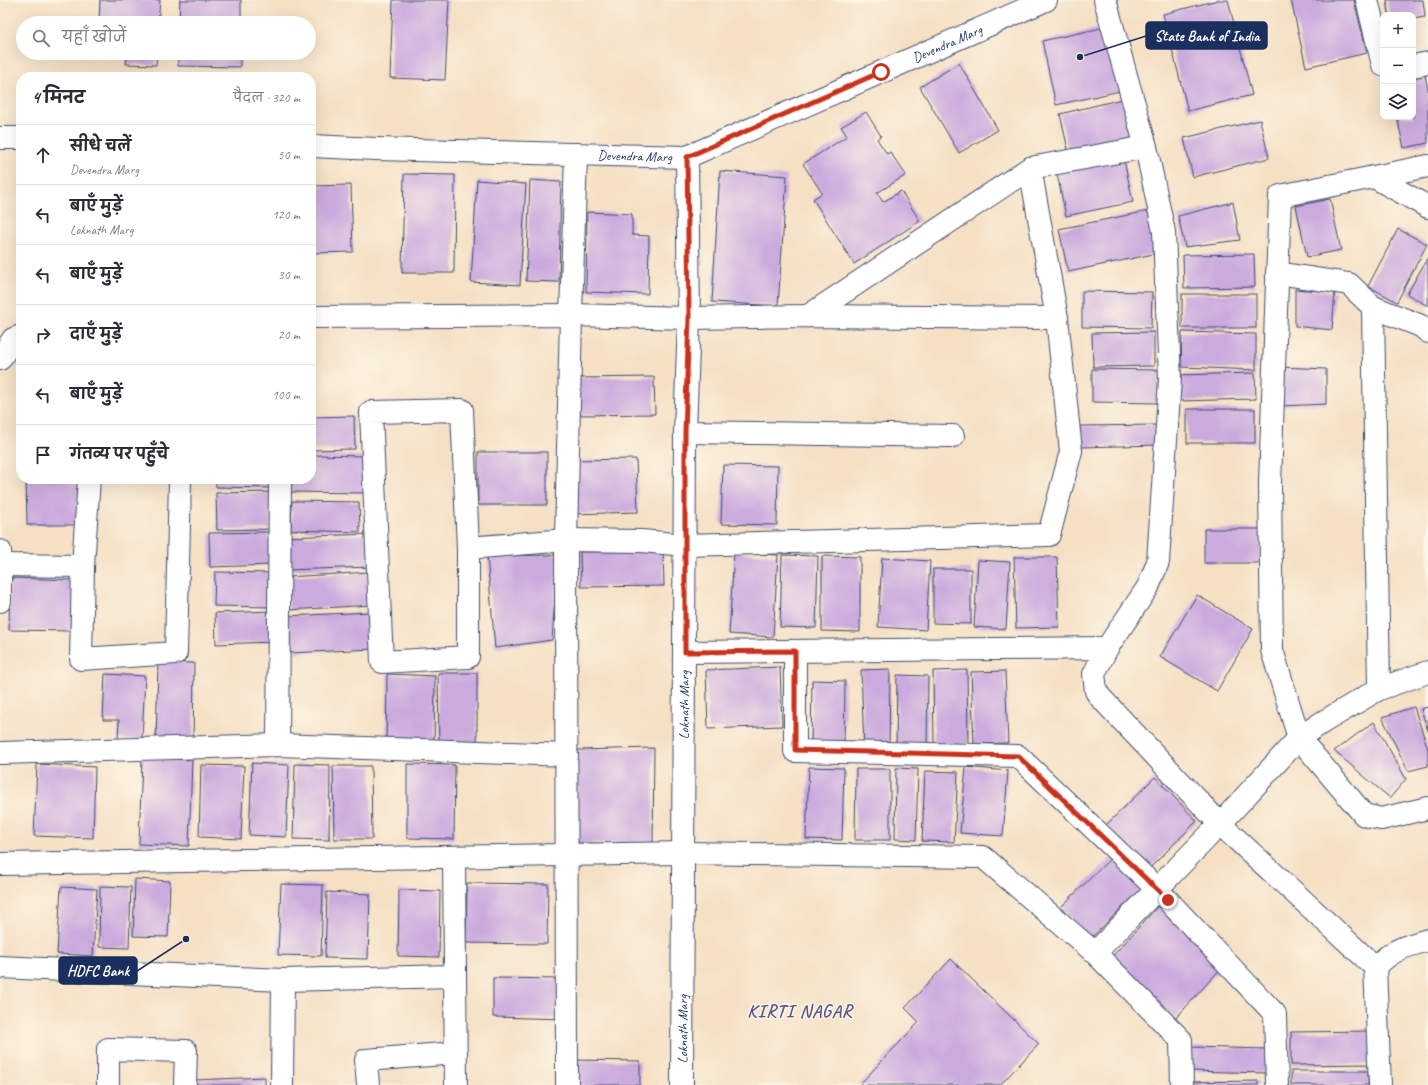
<!DOCTYPE html>
<html lang="hi">
<meta charset="utf-8">
<style>
body{margin:0;font-family:Caveat,"Playpen Sans Deva",sans-serif;background:#f7f7f7;color:#2b2b33}
.controls{position:absolute;right:12px;top:12px;display:grid;overflow:hidden;border-radius:8px;box-shadow:0 4px 16px #0002}
.controls button{width:36px;height:36px;display:grid;place-items:center;padding:0;border:0;border-bottom:1px solid #e1e1e2;background:#fff;color:#2b2b33;font:20px sans-serif}
.stop{position:absolute;width:12px;height:12px;margin:-9px;border:3px solid #c8321e;border-radius:50%;background:#fff}
.stop.end{background:#c8321e;border-color:#fff;box-shadow:0 1px 4px #0008}
.list{margin:0;padding:0;list-style:none}
h2{display:flex;justify-content:space-between;align-items:center;height:52px;margin:0;padding:0 16px;font-size:17px}
h2 small{font-size:13px;font-weight:400;color:#7c7c81}
.list li{display:grid;grid-template-columns:26px 1fr auto;gap:12px;align-items:center;box-sizing:border-box;height:60px;padding:0 16px;border-top:1px solid #e1e1e2}
.list b{display:block;font-size:15px;white-space:nowrap}
.list p{margin:0;font-size:13px;white-space:nowrap;color:#7c7c81}
.list em{font-size:13px;font-style:normal;color:#7c7c81}
.icon{flex:none;width:22px;height:22px;fill:none;stroke:currentColor;stroke-width:2;stroke-linecap:round;stroke-linejoin:round}
.map{position:relative;flex:none;width:1428px;height:1085px;overflow:hidden}
.search{position:absolute;background:#fff;box-shadow:0 4px 16px #0002;left:16px;top:16px;width:300px;height:44px;display:flex;align-items:center;gap:10px;box-sizing:border-box;padding:0 14px;border-radius:22px;color:#7c7c81;font-size:15px}
.panel{position:absolute;background:#fff;box-shadow:0 4px 16px #0002;left:16px;top:72px;width:300px;height:412px;border-radius:16px}
.map>svg:first-child{display:block}
.building{fill:#cbaade}
.lines{fill:none;stroke-linecap:round;stroke-linejoin:round}
.street-casing{stroke:#3c4a6d;stroke-width:24}
.street{stroke:#fff;stroke-width:22}
.route{stroke:#c8321e;stroke-width:5}
.labels{text-anchor:middle;dominant-baseline:central;stroke-width:3;stroke-linejoin:round;paint-order:stroke}
.street-label{font-size:14px;fill:#1b2f5e;stroke:#fcf5e5}
.district-label{font-size:18px;font-weight:bold;letter-spacing:1px;fill:#595a8b;stroke:#fcf5e5}
.leader{fill:none;stroke:#1b2f5e;stroke-width:1.5}
.callout-dot{fill:#1b2f5e;stroke:#fcf5e5;stroke-width:1.5}
.callout{fill:#1b2f5e;stroke:#1b2f5e;stroke-width:1.5}
.callout-label{font-size:15px;text-anchor:middle;font-weight:bold;fill:#fff}
</style>
<div class="map">
<svg width="1428" height="1085" viewBox="0 0 1428 1085">
<rect width="100%" height="100%" fill="#fcf5e5"/>
<filter id="ink" filterUnits="userSpaceOnUse"><feTurbulence type="fractalNoise" baseFrequency=".025" numOctaves="2"/><feDisplacementMap in="SourceGraphic" scale="8" xChannelSelector="R" yChannelSelector="G"/><feConvolveMatrix kernelMatrix="1 2 1 2 8 2 1 2 1" color-interpolation-filters="sRGB"/></filter>
<filter id="wash" filterUnits="userSpaceOnUse"><feTurbulence type="fractalNoise" baseFrequency=".012" numOctaves="4" result="noise"/><feDisplacementMap in="SourceGraphic" scale="16" xChannelSelector="R" yChannelSelector="G"/><feGaussianBlur stdDeviation="0.9" result="paint"/><feColorMatrix in="noise" values="0 0 0 0 0 0 0 0 0 0 0 0 0 0 0 0 0 1.4 0 .05"/><feComposite in="paint" operator="in"/></filter>
<g filter="url(#wash)">
<rect width="100%" height="100%" fill="#f5e0c4"/>
<g id="blocks">
<g class="building">
<path d="M100,0H160L158,23H99Z"/>
<path d="M180,0H241V23H179Z"/>
<path d="M393,0H449L445,80L390,78Z"/>
<path d="M1218,0H1228L1252,95L1188,111L1163,14Z"/>
<path d="M1291,0H1354L1367,53L1306,67Z"/>
<path d="M1387,0H1423L1425,17L1413,19V15H1389Z"/>
<path d="M1106,27L1120,91L1056,105L1042,41Z"/>
<path d="M97,53H157L156,65L126,64L127,57L97,55Z"/>
<path d="M178,53H240V67L178,66Z"/>
<path d="M959,63L998,130L959,153L920,87Z"/>
<path d="M1425,75L1428,90V143L1404,148L1397,117H1413V78Z"/>
<path d="M1126,98L1136,138L1069,154L1060,114Z"/>
<path d="M866,112L881,136L877,139L887,154L890,152L906,175L877,193L883,202L901,191L920,221L854,264L813,199L822,193L803,164L847,136L841,127Z"/>
<path d="M1260,120L1269,158L1193,177L1184,138Z"/>
<path d="M1124,160L1133,202L1066,216L1057,174Z"/>
<path d="M720,171L787,176L778,306L712,302Z"/>
<path d="M404,174L455,175L454,273H402Z"/>
<path d="M477,180L526,184L520,285L471,282Z"/>
<path d="M530,180L561,182L559,282L526,281Z"/>
<path d="M351,185L353,252L311,253V186Z"/>
<path d="M1330,199L1341,250L1307,257L1296,206Z"/>
<path d="M1233,202L1240,240L1185,247L1178,216Z"/>
<path d="M1153,210L1163,252L1068,272L1059,229Z"/>
<path d="M587,212L632,214V235L649,236L648,294L586,292Z"/>
<path d="M1398,229L1427,244L1397,302L1368,286Z"/>
<path d="M1254,254L1255,287L1184,288L1183,255Z"/>
<path d="M1428,257V306L1407,294Z"/>
<path d="M1295,289L1335,292L1332,330L1295,326Z"/>
<path d="M1082,291L1152,292L1151,328L1082,327Z"/>
<rect x="1182" y="294" width="74" height="34"/>
<path d="M1154,332V366L1093,367L1092,333Z"/>
<path d="M1182,332L1256,334V370L1181,367Z"/>
<path d="M1280,367L1326,369V404L1281,406Z"/>
<path d="M1092,369L1161,370V403L1092,402Z"/>
<path d="M1255,373L1256,399L1178,401L1177,375Z"/>
<path d="M654,377L655,414L578,415L577,378Z"/>
<rect x="1187" y="409" width="68" height="34"/>
<path d="M354,416L355,449L311,450V417Z"/>
<path d="M1158,425L1159,445L1080,447V426Z"/>
<rect x="478" y="452" width="69" height="53"/>
<path d="M311,455L366,456V493L288,492L289,479H311Z"/>
<path d="M636,459L638,512L572,514L570,460Z"/>
<path d="M723,465L778,466L777,525L721,524Z"/>
<path d="M26,479H83V525H27Z"/>
<path d="M216,479H270V488L216,487Z"/>
<path d="M270,492L271,529L217,530L216,493Z"/>
<path d="M292,501L359,502L360,532L291,530Z"/>
<path d="M1204,529H1260L1261,563H1204Z"/>
<path d="M269,532L270,565L210,567L209,533Z"/>
<path d="M370,534L371,567L287,570L286,537Z"/>
<path d="M663,551L664,586L581,587L580,552Z"/>
<path d="M734,553L778,555L773,637L729,634Z"/>
<path d="M558,555L552,640L495,648L487,556Z"/>
<path d="M782,555L818,556L816,628L780,627Z"/>
<path d="M822,556L860,557V632L822,631Z"/>
<path d="M1014,557H1057L1059,627L1016,628Z"/>
<path d="M882,558L930,561L926,630L878,627Z"/>
<path d="M978,560L1010,562L1006,629L974,627Z"/>
<path d="M933,569H971V624L933,623Z"/>
<path d="M215,572L274,573V607L214,606Z"/>
<path d="M369,572L372,605L289,610L287,577Z"/>
<path d="M10,578L76,580L75,631L9,630Z"/>
<path d="M1197,595L1253,629L1217,691L1160,657Z"/>
<path d="M275,611L276,642L216,644L215,613Z"/>
<path d="M372,612L374,649L289,653L287,616Z"/>
<path d="M158,662L194,663L193,745L156,744Z"/>
<path d="M780,667L782,726L708,729L706,670Z"/>
<path d="M890,669L889,749L864,747L861,670Z"/>
<path d="M967,670L968,744L934,745L933,671Z"/>
<path d="M1005,671L1008,743L974,744L971,672Z"/>
<path d="M438,673H477V748H439Z"/>
<path d="M105,674L145,676L142,740L118,739L119,720H103Z"/>
<path d="M387,674L435,676L434,748L386,747Z"/>
<path d="M897,675L928,676L927,746H896Z"/>
<path d="M812,680L845,681L844,746L811,745Z"/>
<path d="M1414,707L1428,749V766L1408,771L1382,717Z"/>
<path d="M1428,707V731L1421,709Z"/>
<path d="M1374,722L1406,779L1390,798L1334,751Z"/>
<path d="M654,748L653,844L575,843L578,750Z"/>
<path d="M142,758L192,760L189,846L139,844Z"/>
<path d="M252,763L289,765L286,837L249,835Z"/>
<path d="M37,764L95,767L93,838L34,836Z"/>
<path d="M295,764L330,765L329,840L293,839Z"/>
<path d="M407,764L455,765L454,839L407,838Z"/>
<path d="M201,765L244,766L241,839L199,837Z"/>
<path d="M333,766H371L372,839H334Z"/>
<path d="M809,767L844,768L842,840L806,839Z"/>
<path d="M966,767L1008,771L1003,836L960,833Z"/>
<path d="M896,768L918,769L916,840L895,839Z"/>
<path d="M856,769H890V840H855Z"/>
<path d="M925,771L958,772L954,842L922,841Z"/>
<path d="M1155,777L1197,821L1149,869L1106,825Z"/>
<path d="M1115,854L1145,885L1089,940L1061,907Z"/>
<path d="M135,879L170,881L168,937L133,936Z"/>
<path d="M467,883L548,884L547,944L466,943Z"/>
<path d="M281,884L323,885L321,956L278,955Z"/>
<path d="M100,886L131,887L129,948L99,947Z"/>
<path d="M61,887L97,889L93,956L57,954Z"/>
<path d="M399,890L440,891L439,957L398,956Z"/>
<path d="M327,892L370,894L368,959L325,958Z"/>
<path d="M1158,906L1223,966L1175,1019L1110,959Z"/>
<path d="M951,959L1039,1044L1000,1085H861L860,1084L919,1022L905,1008Z"/>
<path d="M493,978L565,979V1019L493,1017Z"/>
<path d="M1373,1031L1374,1064L1291,1065V1032Z"/>
<path d="M1190,1047L1267,1049V1073L1190,1071Z"/>
<path d="M571,1060L640,1061V1085H571Z"/>
<rect x="1291" y="1071" width="77" height="14"/>
<path d="M265,1077V1085H195V1080Z"/>
<path d="M1258,1081V1085H1191V1082Z"/>
</g>
</g>
</g>
<g filter="url(#ink)">
<use href="#blocks" fill-opacity="0" stroke="#3c4a6d" stroke-width="1"/>
<g class="lines">
<g class="street-casing">
<g id="street">
<path d="M1105,0L1146,147L1164,232L1170,379L1158,562L1148,587L1107,648L1094,674L1096,691L1100,697L1220,824L1375,967"/>
<path d="M1367,0L1383,65"/>
<path d="M1413,66L1428,63"/>
<path d="M0,138H21"/>
<path id="s1" d="M311,146L376,149L687,157L1046,0"/>
<path d="M1428,166L1280,196L1270,484L1272,650L1299,738L1364,815L1381,819L1428,808"/>
<path d="M1374,177L1428,207"/>
<path d="M1277,273L1349,284L1373,307L1379,689"/>
<path d="M1373,307L1421,326L1428,332"/>
<path d="M808,316L1030,168"/>
<path d="M311,317L571,315L689,318L808,316L1057,318"/>
<path d="M0,359L13,339L21,336"/>
<path d="M462,410L468,548V657L382,662L371,412Z"/>
<path d="M685,432L953,436"/>
<path d="M89,479L83,566L81,659L176,653L180,479"/>
<path d="M468,548L566,540L642,541L685,545L1049,535L1071,451L1057,318L1030,168L1146,147"/>
<path d="M0,551V601"/>
<path d="M0,565L83,566"/>
<path d="M795,651V751L1018,756L1157,889L1275,1014L1277,1085"/>
<path d="M685,652L1107,648"/>
<path d="M278,745L280,479"/>
<path d="M0,753L278,745L567,755"/>
<path d="M454,857L456,1085"/>
<path d="M0,864L684,853L983,857L1095,953L1181,1040L1182,1085"/>
<path d="M1095,953L1220,824L1299,738L1323,722L1379,689L1428,672"/>
<path d="M0,967L283,980L455,976"/>
<path d="M108,1085V1049L186,1051L185,1085"/>
<path d="M282,1085L283,980"/>
<path d="M368,1085L366,1060L456,1053"/>
<path d="M567,1085L566,540L571,315L576,154"/>
<path id="s2" d="M682,1085L685,432L689,318L687,157"/>
<path d="M1380,1085L1375,967C1394,949 1403,947 1428,940"/>
</g>
</g>
<use href="#street" class="street"/>
</g>
</g>
<g class="lines" filter="url(#ink)">
<path class="route" d="M881,72L687,157L689,318L685,432V652L795,651V750L1018,756L1168,900"/>
</g>
<g class="labels">
<g class="street-label">
<text stroke="none"><textPath href="#s1" startOffset="660">Devendra Marg</textPath></text>
<text stroke="none"><textPath href="#s1" startOffset="324">Devendra Marg</textPath></text>
<text stroke="none"><textPath href="#s2" startOffset="380">Loknath Marg</textPath></text>
<text stroke="none"><textPath href="#s2" startOffset="56">Loknath Marg</textPath></text>
</g>
<g class="district-label">
<text x="800" y="1011">KIRTI NAGAR</text>
</g>
</g>
<path class="leader" d="M1080 57L1146 36M186 939L137 971"/>
<g class="callout-dot">
<circle cx="1080" cy="57" r="4"/>
<circle cx="186" cy="939" r="4"/>
</g>
<g class="callout">
<rect x="1146" y="22" width="121" height="27" rx="4"/>
<rect x="59" y="957" width="78" height="27" rx="4"/>
</g>
<g class="callout-label">
<text x="1207" y="41">State Bank of India</text>
<text x="98" y="976">HDFC Bank</text>
</g>
</svg>
<div class="controls">
<button>+</button>
<button>−</button>
<button><svg class="icon" aria-label="layers" viewBox="0 0 24 24"><path d="M12 4l9 5-9 5-9-5zM3 14l9 5 9-5"/></svg></button>
</div>
<div class="stop" style="left:881px;top:72px"></div>
<div class="stop end" style="left:1168px;top:900px"></div>
<div class="search"><svg class="icon" aria-label="search" viewBox="0 0 24 24"><circle cx="10" cy="10" r="6"/><path d="M15 15l6 6"/></svg>यहाँ खोजें</div>
<section class="panel">
<h2>4 मिनट<small>पैदल · 320 m</small></h2>
<ul class="list">
<li><svg class="icon" aria-label="ahead" viewBox="0 0 24 24"><path d="M12 20V5M6 11l6-6 6 6"/></svg><div><b>सीधे चलें</b><p>Devendra Marg</p></div><em>50 m</em></li>
<li><svg class="icon" aria-label="left" viewBox="0 0 24 24"><path d="M17 20v-9H6M10 6l-5 5 5 5"/></svg><div><b>बाएँ मुड़ें</b><p>Loknath Marg</p></div><em>120 m</em></li>
<li><svg class="icon" aria-label="left" viewBox="0 0 24 24"><path d="M17 20v-9H6M10 6l-5 5 5 5"/></svg><div><b>बाएँ मुड़ें</b></div><em>30 m</em></li>
<li><svg class="icon" aria-label="right" viewBox="0 0 24 24"><path d="M7 20v-9h11M14 6l5 5-5 5"/></svg><div><b>दाएँ मुड़ें</b></div><em>20 m</em></li>
<li><svg class="icon" aria-label="left" viewBox="0 0 24 24"><path d="M17 20v-9H6M10 6l-5 5 5 5"/></svg><div><b>बाएँ मुड़ें</b></div><em>100 m</em></li>
<li><svg class="icon" aria-label="arrive" viewBox="0 0 24 24"><path d="M6 21V4h12l-3 4 3 4H6"/></svg><div><b>गंतव्य पर पहुँचे</b></div></li>
</ul>
</section>
</div>
